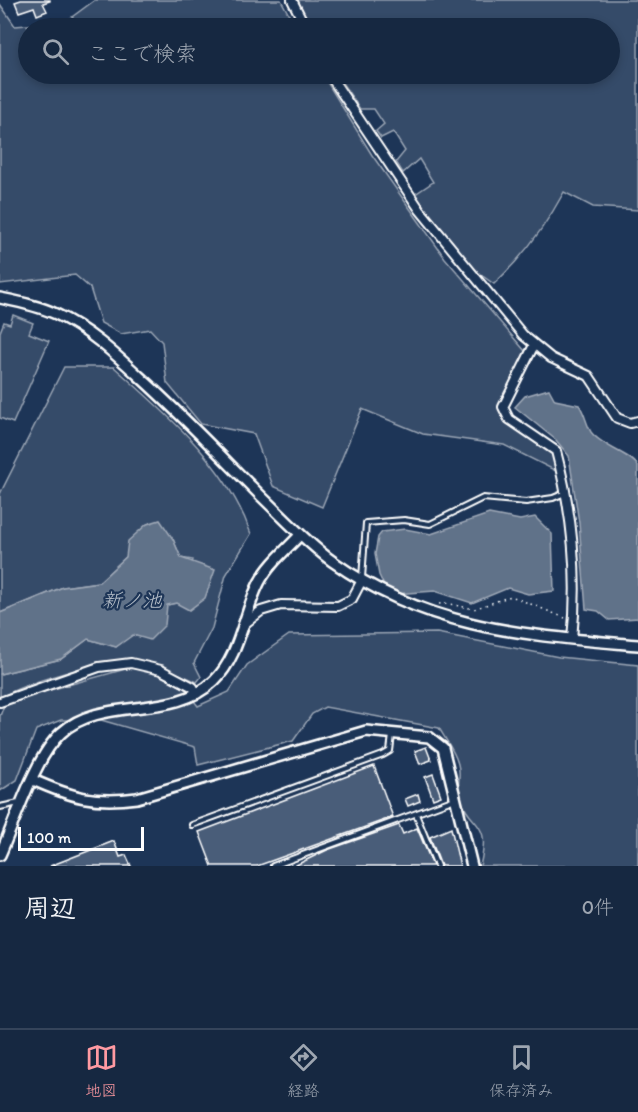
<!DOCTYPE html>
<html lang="ja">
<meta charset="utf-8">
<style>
body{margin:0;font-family:Itim,"Klee One",sans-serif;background:#1f3048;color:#f1f3f6}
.scale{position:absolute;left:18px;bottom:15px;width:126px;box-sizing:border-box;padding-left:6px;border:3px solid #fff;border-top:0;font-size:16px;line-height:21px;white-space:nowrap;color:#fff;-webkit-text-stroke:4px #1d3557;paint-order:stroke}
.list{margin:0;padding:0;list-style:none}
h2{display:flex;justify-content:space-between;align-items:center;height:78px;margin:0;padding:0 24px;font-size:26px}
h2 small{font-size:20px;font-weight:400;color:#9ea6b1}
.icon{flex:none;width:33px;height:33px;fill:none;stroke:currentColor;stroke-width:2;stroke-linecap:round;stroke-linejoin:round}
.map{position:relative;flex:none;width:638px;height:866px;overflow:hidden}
.search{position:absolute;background:#162841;box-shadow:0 3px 9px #0003;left:18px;right:18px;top:18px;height:66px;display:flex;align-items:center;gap:15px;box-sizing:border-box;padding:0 21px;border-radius:33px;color:#9ea6b1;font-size:22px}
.sheet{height:162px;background:#162841}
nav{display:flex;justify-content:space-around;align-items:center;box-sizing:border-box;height:84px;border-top:2px solid #35445a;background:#162841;font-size:16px;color:#9ea6b1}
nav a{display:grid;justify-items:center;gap:3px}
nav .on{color:#ff9aa2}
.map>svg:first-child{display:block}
.green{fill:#364b69;stroke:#9aa5b4;stroke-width:1.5}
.water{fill:#617289;stroke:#a0aab8;stroke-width:1.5}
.building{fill:#4a5d79;stroke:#fff;stroke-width:1.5}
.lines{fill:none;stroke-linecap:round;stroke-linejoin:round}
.service-casing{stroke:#fff;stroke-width:8}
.minor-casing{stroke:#fff;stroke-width:12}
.tertiary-casing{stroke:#fff;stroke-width:14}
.path{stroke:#fff;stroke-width:1.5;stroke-dasharray:1.5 4.5;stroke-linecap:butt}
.service{stroke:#1d3557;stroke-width:4}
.minor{stroke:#1d3557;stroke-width:8}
.tertiary{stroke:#1d3557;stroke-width:9}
.labels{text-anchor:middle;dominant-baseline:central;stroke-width:4.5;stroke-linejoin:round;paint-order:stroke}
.water-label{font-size:20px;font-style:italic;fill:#b8c0ca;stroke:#1d3557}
</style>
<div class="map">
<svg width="638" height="866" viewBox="0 0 638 866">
<rect width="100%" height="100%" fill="#1d3557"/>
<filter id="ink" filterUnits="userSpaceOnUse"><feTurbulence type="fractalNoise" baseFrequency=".0167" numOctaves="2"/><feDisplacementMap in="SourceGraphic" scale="12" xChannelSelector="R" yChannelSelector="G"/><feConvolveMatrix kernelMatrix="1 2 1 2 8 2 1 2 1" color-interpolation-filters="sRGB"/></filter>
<g filter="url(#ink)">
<g class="green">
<path d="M95,0H281L296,28H28V74H322L372,155L445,258L525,351L501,406L503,420L554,455L556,471L504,445L423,434L362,409L322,507L273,486L254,434L201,424L167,383L162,342L150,329L121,334L101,323L90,288L75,275L0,284V4L15,26L65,22Z"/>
<path d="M297,0H638V210L593,207L564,192C545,227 523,257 494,284L477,272L414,195L433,182L419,159L403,173L396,162L405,151L393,132L381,138L376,131L384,124L374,109H360L336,74H610V28H311Z"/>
<path d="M13,315L33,323L29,333L49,341L13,423L0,418V332L4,322L10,324Z"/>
<path d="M64,367H114C167,414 228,466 251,534L226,575L212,628L194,663L201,677L197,682C177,673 154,661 132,660C105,659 23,683 0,698V674L61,659L88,639L116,647L167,605L176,603L193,560L181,558L173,539L126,557L99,582L63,587L0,613V494Z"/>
<path d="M437,633L559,657L638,665V866H480C492,817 470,831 459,794C457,786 460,779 459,771C459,758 446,740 439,728L325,707L312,714L293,741L198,765L195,747L101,720H61L36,730L17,780L0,791V716L3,708L14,700L140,665L184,688L198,706L229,692L247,665L289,635Z"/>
</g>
<g class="water">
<path d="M549,389L555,400L579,405C585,413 586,424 591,432C602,447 631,454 638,466V618L609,620L598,611L586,609L579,523L569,456L556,440L515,407L525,396Z"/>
<path d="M489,514L520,520L535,517L552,534L554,591L528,594L508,588L472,603L435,591L394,594L385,588L379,575L375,554L378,537L382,532L405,529L431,534Z"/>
<path d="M160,520L173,539L181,558L215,570L205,598L189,610L176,603L167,605L165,625L150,640L133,635L116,647L88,639L61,659L0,674V613L63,587L99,582L126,557L128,541L147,524Z"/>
</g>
<g class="building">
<path d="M21,0H50V1L43,3L47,11L37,15L34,7L19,12L15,2Z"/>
<path d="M426,747L431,760L420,764L415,751Z"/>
<path d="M374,766L393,817L257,866H212L199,832Z"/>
<path d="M433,774L441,796L433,799L425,777Z"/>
<path d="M418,794L420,801L408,806L405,799Z"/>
<path d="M399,825L403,834L417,828L433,866H294L327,850Z"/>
<path d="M451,828L460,866H441L430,837Z"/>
<path d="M114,841L120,857L126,855L131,866H50Z"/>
</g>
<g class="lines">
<g class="service-casing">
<g id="service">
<path d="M362,578L366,523L404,520L430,524L483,498L526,502L553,498L565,493"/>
<path d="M0,807L19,803"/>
<path d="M416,814L437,866"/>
<path d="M192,825L383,755L390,751L392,735"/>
<path d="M273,866L455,799"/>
</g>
</g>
<g class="minor-casing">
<g id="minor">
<path d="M292,0L306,28"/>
<path d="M329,74L420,210L523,335L551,358L589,376L617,418L630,423L638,421"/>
<path d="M534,345L503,407L509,419L556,451C572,512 579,576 572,639"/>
<path d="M243,625L261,611L281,605L338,606L352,599L362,580"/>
<path d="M0,702L99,667L131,663L161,670L193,687L197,694"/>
</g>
</g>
<g class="tertiary-casing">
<g id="tertiary">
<path d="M0,298C19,302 39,306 56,314C88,329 114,353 140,377C182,415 222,457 262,497C285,519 307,543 332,561C429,630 525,635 638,645"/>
<path d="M33,780C71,797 94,804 137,798L366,731L429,737L443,748L472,866"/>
<path d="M0,855C15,821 35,757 61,733C102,695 172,721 214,681C240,656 243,615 259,583C269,564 286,550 300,535"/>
</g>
</g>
<path class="path" d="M439,604L445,603L474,609L511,596L565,618"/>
<use href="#service" class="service"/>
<use href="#minor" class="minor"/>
<use href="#tertiary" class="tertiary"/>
</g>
</g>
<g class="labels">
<g class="water-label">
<text x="132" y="600">新ノ池</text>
</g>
</g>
</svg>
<div class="scale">100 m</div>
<div class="search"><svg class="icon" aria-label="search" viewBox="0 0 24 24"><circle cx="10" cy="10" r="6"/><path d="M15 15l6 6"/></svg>ここで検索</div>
</div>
<section class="sheet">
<h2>周辺<small>0件</small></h2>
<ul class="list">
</ul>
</section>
<nav>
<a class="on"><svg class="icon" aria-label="map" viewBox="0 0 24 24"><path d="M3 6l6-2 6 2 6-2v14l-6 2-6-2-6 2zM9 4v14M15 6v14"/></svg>地図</a>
<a><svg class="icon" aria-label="directions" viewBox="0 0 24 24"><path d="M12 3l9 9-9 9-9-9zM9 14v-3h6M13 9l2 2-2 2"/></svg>経路</a>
<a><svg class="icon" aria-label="saved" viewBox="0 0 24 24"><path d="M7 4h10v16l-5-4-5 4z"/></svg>保存済み</a>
</nav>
